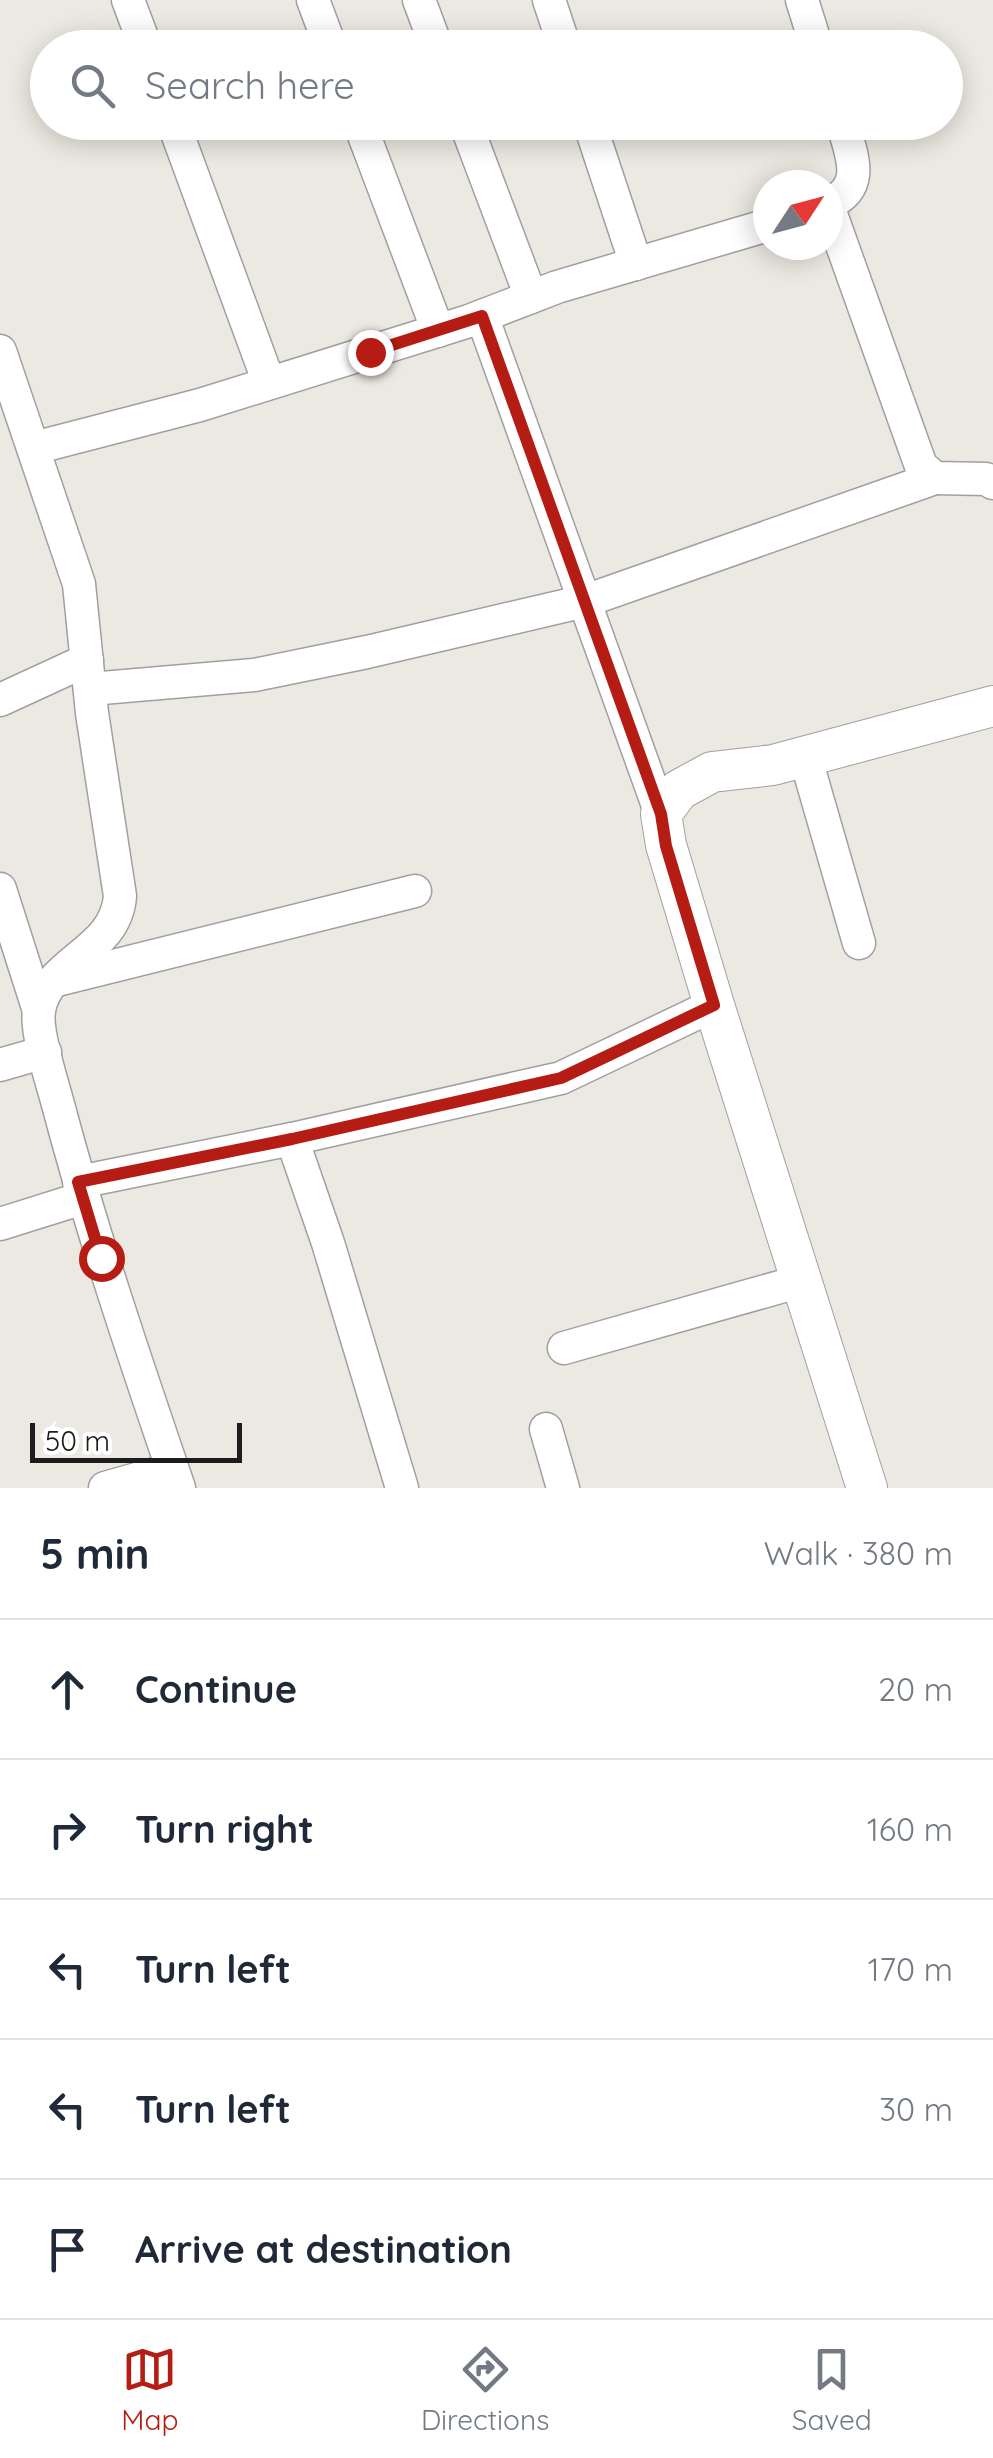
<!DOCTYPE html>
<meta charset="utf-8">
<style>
body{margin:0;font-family:Quicksand,sans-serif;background:#f6f6f7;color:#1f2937}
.compass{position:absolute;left:753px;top:170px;width:90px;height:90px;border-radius:50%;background:#fff;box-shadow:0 5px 25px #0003;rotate:54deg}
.scale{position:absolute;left:30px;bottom:25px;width:212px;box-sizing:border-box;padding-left:10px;border:5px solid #1c1c1c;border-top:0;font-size:28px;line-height:35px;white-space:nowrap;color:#1c1c1c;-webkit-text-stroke:8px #fff;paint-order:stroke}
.stop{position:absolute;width:30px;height:30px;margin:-22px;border:8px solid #b51c13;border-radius:50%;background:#fff}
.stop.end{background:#b51c13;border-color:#fff;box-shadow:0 2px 10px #0008}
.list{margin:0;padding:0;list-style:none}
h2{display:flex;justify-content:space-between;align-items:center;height:130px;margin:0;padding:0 40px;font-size:42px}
h2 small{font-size:32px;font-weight:400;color:#747a83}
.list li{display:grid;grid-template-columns:65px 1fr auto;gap:30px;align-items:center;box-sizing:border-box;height:140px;padding:0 40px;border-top:2px solid #e0e1e3}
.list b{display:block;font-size:38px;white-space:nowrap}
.list em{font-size:32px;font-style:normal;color:#747a83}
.icon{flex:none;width:55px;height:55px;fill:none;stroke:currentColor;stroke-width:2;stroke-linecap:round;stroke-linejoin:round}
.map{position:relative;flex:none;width:993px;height:1488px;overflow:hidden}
.search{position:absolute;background:#fff;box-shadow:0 5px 25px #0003;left:30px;right:30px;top:30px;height:110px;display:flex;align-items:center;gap:25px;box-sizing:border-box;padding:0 35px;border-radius:55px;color:#747a83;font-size:38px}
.sheet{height:830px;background:#fff}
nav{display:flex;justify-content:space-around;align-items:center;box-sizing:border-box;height:140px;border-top:2px solid #e0e1e3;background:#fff;font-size:28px;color:#747a83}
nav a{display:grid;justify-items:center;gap:5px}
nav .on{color:#b51c13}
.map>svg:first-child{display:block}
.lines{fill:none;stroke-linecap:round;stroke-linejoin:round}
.minor-casing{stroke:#a0a0a0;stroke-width:35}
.tertiary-casing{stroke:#a0a0a0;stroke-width:42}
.minor{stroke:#fff;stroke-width:32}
.tertiary{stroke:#fff;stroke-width:40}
.route{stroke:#b51c13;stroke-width:12}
</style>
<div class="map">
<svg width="993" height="1488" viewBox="0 0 993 1488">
<rect width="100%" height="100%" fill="#ece9e2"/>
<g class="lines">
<g class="minor-casing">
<g id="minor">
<path d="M128,0L146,48"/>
<path d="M313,0L331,48"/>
<path d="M419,0L437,48"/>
<path d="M549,0L565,48"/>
<path d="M802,0L817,48"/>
<path d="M173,122L269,383"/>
<path d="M359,122L438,331"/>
<path d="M465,122L531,297"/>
<path d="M589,122L636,264"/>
<path d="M828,204C867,187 852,156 842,122"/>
<path d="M828,206L921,466L935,478L986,479L993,483"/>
<path d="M482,316L661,814"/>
<path d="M0,351L79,584L92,713L120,896C116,952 48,960 39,1010C35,1032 53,1085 59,1108C93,1236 136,1362 179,1488"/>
<path d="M34,448L200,405L469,321L557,287L768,225"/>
<path d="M90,689L254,675L367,652L585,601L935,478"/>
<path d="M0,700L87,660"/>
<path d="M805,756L859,943"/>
<path d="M0,889L39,1011"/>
<path d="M61,979L415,891"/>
<path d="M0,1065L45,1052"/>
<path d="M292,1139L328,1243L402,1488"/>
<path d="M79,1182L292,1139L561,1078L714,1005"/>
<path d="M0,1224L83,1198"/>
<path d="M564,1348L801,1281"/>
<path d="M546,1429L563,1488"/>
<path d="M105,1488L172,1469"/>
</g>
</g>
<g class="tertiary-casing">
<path id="tertiary" d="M867,1488L714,1005L666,845L661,814L679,790L712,772L773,765L993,706"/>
</g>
<use href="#minor" class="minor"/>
<use href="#tertiary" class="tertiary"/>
</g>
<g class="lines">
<path class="route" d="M101,1258L78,1182L292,1139L561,1078L714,1005L666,846L661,814L482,316L370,352"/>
</g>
</svg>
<svg class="compass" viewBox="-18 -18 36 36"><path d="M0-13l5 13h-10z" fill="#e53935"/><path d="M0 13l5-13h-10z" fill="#747a83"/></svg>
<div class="scale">50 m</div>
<div class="stop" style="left:101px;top:1258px"></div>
<div class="stop end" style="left:370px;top:352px"></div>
<div class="search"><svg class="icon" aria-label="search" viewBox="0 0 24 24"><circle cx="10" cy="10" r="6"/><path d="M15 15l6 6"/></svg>Search here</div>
</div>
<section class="sheet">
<h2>5 min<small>Walk · 380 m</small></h2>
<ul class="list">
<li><svg class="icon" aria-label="ahead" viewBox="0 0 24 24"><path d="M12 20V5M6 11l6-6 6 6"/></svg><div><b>Continue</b></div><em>20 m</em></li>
<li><svg class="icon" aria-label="right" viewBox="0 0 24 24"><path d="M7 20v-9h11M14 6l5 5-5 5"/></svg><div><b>Turn right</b></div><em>160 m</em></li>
<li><svg class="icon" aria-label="left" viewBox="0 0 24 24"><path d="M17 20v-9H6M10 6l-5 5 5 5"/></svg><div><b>Turn left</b></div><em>170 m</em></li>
<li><svg class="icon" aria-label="left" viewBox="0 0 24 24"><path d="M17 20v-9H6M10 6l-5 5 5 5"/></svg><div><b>Turn left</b></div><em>30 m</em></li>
<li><svg class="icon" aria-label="arrive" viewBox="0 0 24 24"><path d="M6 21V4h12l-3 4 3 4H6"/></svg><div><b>Arrive at destination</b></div></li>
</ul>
</section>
<nav>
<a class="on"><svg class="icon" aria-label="map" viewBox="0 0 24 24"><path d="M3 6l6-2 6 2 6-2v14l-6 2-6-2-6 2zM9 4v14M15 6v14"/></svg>Map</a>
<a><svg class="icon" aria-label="directions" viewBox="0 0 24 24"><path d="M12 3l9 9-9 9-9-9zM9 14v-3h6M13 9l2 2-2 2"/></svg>Directions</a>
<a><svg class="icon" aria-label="saved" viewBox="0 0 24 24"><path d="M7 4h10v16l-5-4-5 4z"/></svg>Saved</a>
</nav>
